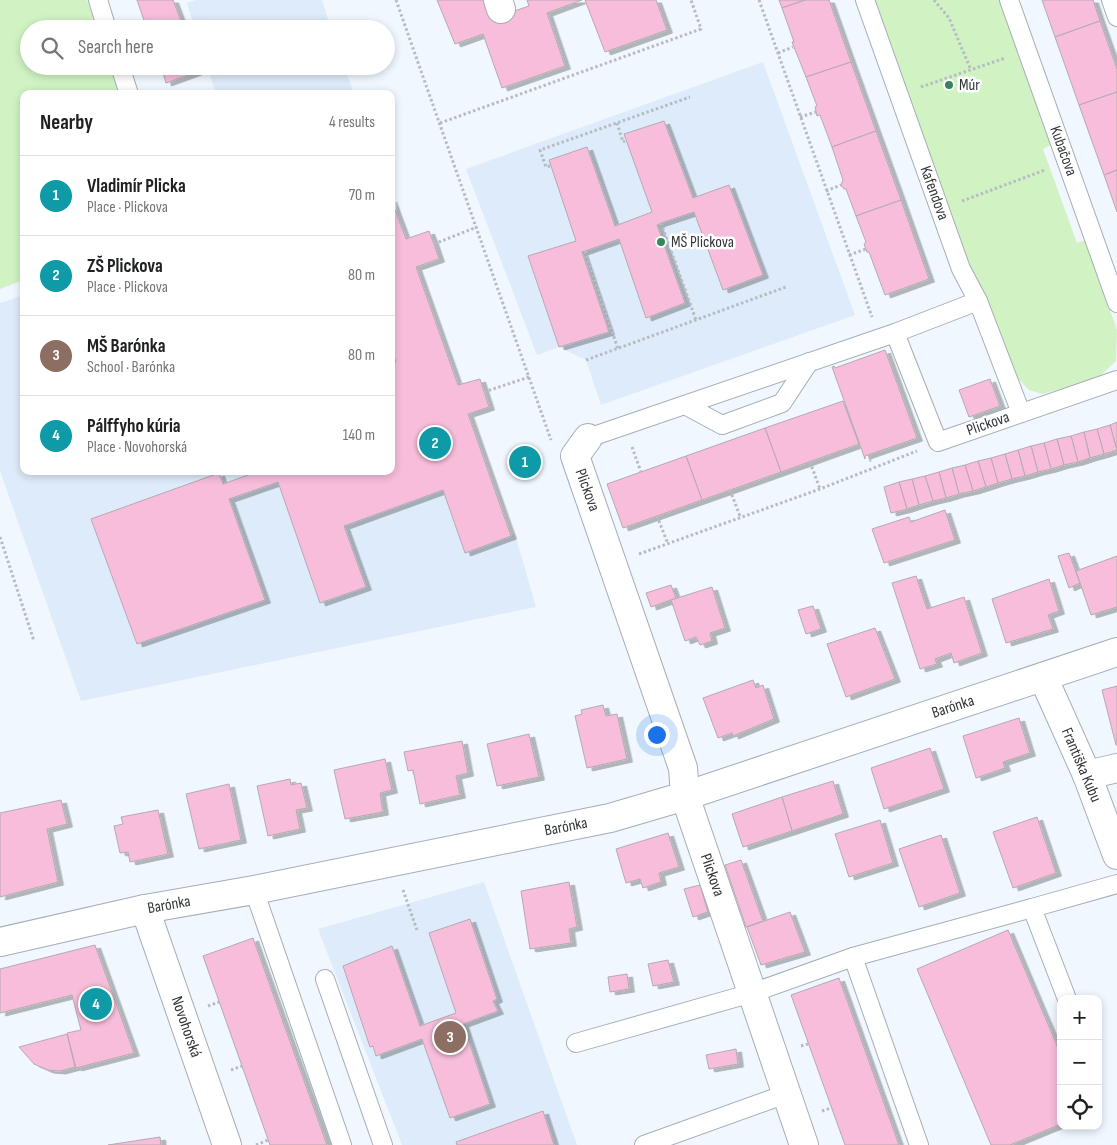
<!DOCTYPE html>
<meta charset="utf-8">
<style>
body{margin:0;font-family:"Sofia Sans Condensed",sans-serif;background:#f6f6f6;color:#202124}
.controls{position:absolute;right:15px;bottom:15px;display:grid;overflow:hidden;border-radius:10px;box-shadow:0 2px 8px #0003}
.controls button{width:45px;height:45px;display:grid;place-items:center;padding:0;border:0;border-bottom:1px solid #e0e0e0;background:#fff;color:#202124;font:25px sans-serif}
.you{position:absolute;left:656px;top:734px;width:18px;height:18px;margin:-12px;border:4px solid #fff;border-radius:50%;background:#1a73e8;box-shadow:0 0 0 8px #1a73e833}
.badge{display:grid;place-items:center;width:32px;height:32px;border-radius:50%;background:#348759;color:#fff;font-size:16px;font-weight:700}
.pin{position:absolute;translate:-50% -50%;border:2px solid #fff;box-shadow:0 1px 5px #0006}
.list{margin:0;padding:0;list-style:none}
h2{display:flex;justify-content:space-between;align-items:center;height:65px;margin:0;padding:0 20px;font-size:21px}
h2 small{font-size:16px;font-weight:400;color:#757577}
.list li{display:grid;grid-template-columns:32px 1fr auto;gap:15px;align-items:center;box-sizing:border-box;height:80px;padding:0 20px;border-top:1px solid #e0e0e0}
.list b{display:block;font-size:19px;white-space:nowrap}
.list p{margin:0;font-size:16px;white-space:nowrap;color:#757577}
.list em{font-size:16px;font-style:normal;color:#757577}
.icon{flex:none;width:28px;height:28px;fill:none;stroke:currentColor;stroke-width:2;stroke-linecap:round;stroke-linejoin:round}
.map{position:relative;flex:none;width:1117px;height:1145px;overflow:hidden}
.search{position:absolute;background:#fff;box-shadow:0 2px 8px #0003;left:20px;top:20px;width:375px;height:55px;display:flex;align-items:center;gap:12px;box-sizing:border-box;padding:0 18px;border-radius:28px;color:#757577;font-size:19px}
.panel{position:absolute;background:#fff;box-shadow:0 2px 8px #0003;left:20px;top:90px;width:375px;height:385px;border-radius:10px}
.map>svg:first-child{display:block}
.built{fill:#deebfa}
.green{fill:#d1f3c3}
.building{fill:#f7bddb;stroke:#b5aaaf;filter:url(#shadow)}
.lines{fill:none;stroke-linecap:round;stroke-linejoin:round}
.lane-casing{stroke:#a6adb6;stroke-width:20}
.street-casing{stroke:#a6adb6;stroke-width:30}
.path{stroke:#b6bcc2;stroke-width:3;stroke-dasharray:2.5 2.5;stroke-linecap:butt}
.lane{stroke:#fff;stroke-width:18}
.street{stroke:#fff;stroke-width:28}
.poi-dot{fill:#348759;stroke:#fff;stroke-width:2}
.labels{text-anchor:middle;dominant-baseline:central;stroke-width:5;stroke-linejoin:round;paint-order:stroke}
.poi-label{font-size:16px;fill:#323538;stroke:#fff;text-anchor:start}
.street-label{font-size:16px;fill:#323538;stroke:#fff}
</style>
<div class="map">
<svg width="1117" height="1145" viewBox="0 0 1117 1145">
<defs>
<filter id="shadow"><feDropShadow dx="5.5" dy="3" stdDeviation="0" flood-color="#0004"/></filter>
</defs>
<rect width="100%" height="100%" fill="#f0f7fe"/>
<g class="built">
<path d="M196,0H322L331,29H195L187,3Z"/>
<path d="M763,62L855,315L601,405L586,360L559,347L537,355L466,169Z"/>
<path d="M207,66H344L354,94H216Z"/>
<path d="M391,199L510,536L515,534L536,607L81,701L0,471V303L24,295V471H391Z"/>
<path d="M484,882L577,1145H402L318,929Z"/>
</g>
<g class="green">
<path d="M0,0H87L97,29H29V66H110L120,94H24V280L0,289Z"/>
<path d="M873,0H1000L1051,145L1043,149L1077,243L1085,240L1117,330L1116,361L1098,378L1043,394L1029,390L1014,374L984,291L973,278Z"/>
</g>
<g class="building">
<path d="M137,0H173L184,29H147Z"/>
<path d="M437,0H484L491,19L529,6L527,0H582L547,13L565,66L502,88L483,34L455,44Z"/>
<path d="M585,0H656L667,30L605,52Z"/>
<path d="M779,0H805L782,8Z"/>
<path d="M805,0H829L851,62L806,77L792,42H794L782,8Z"/>
<path d="M1042,0H1093L1100,21L1055,37Z"/>
<path d="M1100,21L1117,69V92L1079,105L1055,37Z"/>
<path d="M851,62L876,131L832,147L820,115L817,116L815,107L817,106L806,77Z"/>
<path d="M161,66H197L199,71L166,83Z"/>
<path d="M1117,92V170L1104,175L1079,105Z"/>
<path d="M664,121L693,198L729,185L763,275L723,290L694,212L661,223L657,225L685,303L646,318L619,239L585,251L582,252L609,332L559,347L528,256L576,241L549,160L587,147L615,226L652,212L624,134Z"/>
<path d="M876,131L901,200L856,216L846,189H844L841,185L843,180L832,147Z"/>
<path d="M1117,170V212L1104,175Z"/>
<path d="M391,199L406,239L429,231L434,244L439,259L416,267L458,385L480,379L489,407L468,414L511,536L465,553L443,490L344,526L366,587L320,603L278,482L229,499L265,600L137,644L91,519L219,473L223,484L259,471H391V365L396,362L391,348Z"/>
<path d="M901,200L929,279L885,295L869,252H867L864,244L866,242L856,216Z"/>
<path d="M885,350L917,438L865,456V459L832,367L834,366L835,368Z"/>
<path d="M990,379L1000,406L969,417L959,390Z"/>
<path d="M843,401L859,444L781,472L765,428Z"/>
<path d="M1117,422V450L1110,425Z"/>
<path d="M1110,425L1117,450L1104,454L1097,429Z"/>
<path d="M765,428L781,472L702,500L686,456Z"/>
<path d="M1097,429L1104,454L1090,458L1084,432Z"/>
<path d="M1084,432L1090,458L1078,462L1071,436Z"/>
<path d="M1071,436L1078,462L1064,465L1057,439Z"/>
<path d="M1057,439L1064,465L1051,469L1044,443Z"/>
<path d="M1044,443L1051,469L1038,472L1031,446Z"/>
<path d="M1031,446L1038,472L1025,476L1018,450Z"/>
<path d="M1018,450L1025,476L1012,479L1005,454Z"/>
<path d="M1005,454L1012,479L998,483L991,458Z"/>
<path d="M686,456L702,500L623,528L607,484Z"/>
<path d="M991,458L998,483L986,487L978,461Z"/>
<path d="M978,461L986,487L973,491L965,465Z"/>
<path d="M965,465L973,491L959,494L952,468Z"/>
<path d="M952,468L959,494L946,498L939,472Z"/>
<path d="M939,472L946,498L933,501L925,476Z"/>
<path d="M925,476L933,501L919,505L912,479Z"/>
<path d="M912,479L919,505L907,509L899,482Z"/>
<path d="M899,482L907,509L891,513L884,487Z"/>
<path d="M945,510L955,540L884,563L872,529L909,517L911,522Z"/>
<path d="M1069,553L1080,583L1069,588L1058,556Z"/>
<path d="M1117,556V607L1091,615L1076,571Z"/>
<path d="M916,576L927,609L964,597L982,653L954,663L951,653L935,659L937,664L920,669L892,583Z"/>
<path d="M1049,579L1059,611L1048,615L1053,629L1006,643L992,599Z"/>
<path d="M671,585L676,598L651,607L646,593Z"/>
<path d="M712,587L725,628L710,633L712,641L700,645L696,637L685,641L671,600Z"/>
<path d="M813,606L821,629L806,634L798,610Z"/>
<path d="M875,628L895,679L846,697L827,644Z"/>
<path d="M753,680L756,688L763,685L774,719L733,736L732,733L718,738L703,698Z"/>
<path d="M1117,686V745H1116L1102,690Z"/>
<path d="M603,705L606,716L617,714L627,759L587,768L575,716L582,714L581,710Z"/>
<path d="M1019,718L1030,753L1003,762L1005,768L976,778L963,736Z"/>
<path d="M529,734L539,777L497,786L487,744Z"/>
<path d="M462,741L468,773L456,776L460,795L420,804L413,770L408,771L404,752Z"/>
<path d="M930,748L944,789L884,809L871,768Z"/>
<path d="M385,759L392,790L380,793L383,812L345,819L334,770Z"/>
<path d="M290,779L291,785L301,783L307,808L296,810L300,829L268,836L257,786Z"/>
<path d="M833,781L843,814L792,831L782,797Z"/>
<path d="M229,784L241,840L199,849L186,794Z"/>
<path d="M782,797L792,831L743,847L732,814Z"/>
<path d="M61,800L67,824L47,829L58,882L0,897V813Z"/>
<path d="M158,810L168,854L130,862L128,852L120,853L114,826L123,824L121,817Z"/>
<path d="M1037,817L1056,873L1013,888L993,832Z"/>
<path d="M880,820L893,863L849,877L835,834Z"/>
<path d="M668,833L679,867L659,873L661,882L643,888L640,879L626,883L616,849Z"/>
<path d="M941,835L960,893L919,907L899,849Z"/>
<path d="M741,860L763,921L746,927L725,865Z"/>
<path d="M569,882L577,927L569,929L571,943L530,949L521,891Z"/>
<path d="M700,885L708,912L693,917L684,889Z"/>
<path d="M790,912L805,952L761,965L747,927Z"/>
<path d="M470,919L497,999L493,1001L498,1011L463,1024L490,1104L450,1118L422,1039L376,1056L373,1046L370,1047L343,966L392,946L420,1026L456,1013L429,933Z"/>
<path d="M1008,930L1061,1055V1124L1010,1145H991L917,969Z"/>
<path d="M253,938L327,1145H270L242,1066L203,956Z"/>
<path d="M95,945L134,1053L76,1068L67,1033L81,1030L72,995L0,1013V969Z"/>
<path d="M668,960L674,982L653,986L648,964Z"/>
<path d="M627,974L629,989L610,992L608,977Z"/>
<path d="M839,978L899,1145H845L791,995Z"/>
<path d="M67,1034L75,1067L60,1071L48,1070L34,1064L19,1047Z"/>
<path d="M736,1049L738,1064L709,1069L706,1055Z"/>
<path d="M543,1111L554,1145H457L456,1142Z"/>
<path d="M160,1137L161,1145H108Z"/>
</g>
<g class="lines">
<g class="lane-casing">
<g id="lane">
<path d="M98,0L107,29"/>
<path d="M865,0L961,269L978,301L1021,413"/>
<path d="M1009,0L1117,303"/>
<path d="M1111,0L1117,17"/>
<path d="M120,66L129,94"/>
<path d="M895,333L938,442L1117,380"/>
<path d="M685,405L722,425L782,403L809,362"/>
<path d="M588,438L895,333L978,301"/>
<path d="M254,890L342,1145"/>
<path d="M1032,908L1117,884"/>
<path d="M853,957L1032,908L1067,999"/>
<path d="M325,979L383,1145"/>
<path d="M576,1043L752,993L853,957L919,1145"/>
<path d="M644,1145L786,1094"/>
</g>
</g>
<g class="street-casing">
<g id="street">
<path d="M498,0L501,9"/>
<path d="M588,438L575,456L683,768L685,796L804,1145"/>
<path d="M1043,677L1087,775L1117,855"/>
<path d="M1087,775L1117,768"/>
<path d="M145,909L227,1145"/>
<path d="M0,942L145,909L254,890L610,818L685,796L1117,652"/>
</g>
</g>
<g class="path">
<path d="M396,0L551,440"/>
<path d="M759,0L872,317"/>
<path d="M934,0L949,18L971,70"/>
<path d="M778,53L793,47"/>
<path d="M921,87L1005,58"/>
<path d="M800,117L816,112"/>
<path d="M440,123L701,29L691,0"/>
<path d="M617,123L623,142L625,141"/>
<path d="M550,166L546,167L540,150L690,97"/>
<path d="M826,191L841,185"/>
<path d="M962,201L1045,170"/>
<path d="M661,223L696,320"/>
<path d="M434,244L477,227"/>
<path d="M585,251L618,349"/>
<path d="M849,255L866,249"/>
<path d="M586,360L786,287"/>
<path d="M484,392L529,377"/>
<path d="M632,447L641,472"/>
<path d="M810,462L820,489"/>
<path d="M730,490L740,516"/>
<path d="M657,516L668,544"/>
<path d="M0,537L34,641"/>
<path d="M639,554L820,489L917,451"/>
<path d="M403,890L417,930"/>
<path d="M208,1006L219,1002"/>
<path d="M801,1046L808,1044"/>
<path d="M231,1070L242,1066"/>
<path d="M822,1111L831,1108"/>
<path d="M256,1145L268,1140"/>
</g>
<use href="#lane" class="lane"/>
<use href="#street" class="street"/>
</g>
<g class="poi-dot">
<circle cx="949" cy="85" r="5"/>
<circle cx="661" cy="242" r="5"/>
</g>
<g class="labels">
<g class="poi-label">
<text x="959" y="85">Múr</text>
<text x="671" y="242">MŠ Plickova</text>
</g>
<g class="street-label">
<text transform="translate(1063 151) rotate(70)">Kubačova</text>
<text transform="translate(934 193) rotate(70)">Kafendova</text>
<text transform="translate(988 424) rotate(-19)">Plickova</text>
<text transform="translate(587 490) rotate(70)">Plickova</text>
<text transform="translate(953 707) rotate(-18)">Barónka</text>
<text transform="translate(1081 765) rotate(67)">Františka Kubu</text>
<text transform="translate(566 827) rotate(-11)">Barónka</text>
<text transform="translate(712 875) rotate(71)">Plickova</text>
<text transform="translate(169 905) rotate(-10)">Barónka</text>
<text transform="translate(186 1027) rotate(71)">Novohorská</text>
</g>
</g>
</svg>
<div class="controls">
<button>+</button>
<button>−</button>
<button><svg class="icon" aria-label="locate" viewBox="0 0 24 24"><circle cx="12" cy="12" r="6"/><path d="M12 2v4M12 18v4M2 12h4M18 12h4"/></svg></button>
</div>
<div class="you"></div>
<div class="pin badge" style="left:525px;top:462px;background:#0f9aa8">1</div>
<div class="pin badge" style="left:435px;top:443px;background:#0f9aa8">2</div>
<div class="pin badge" style="left:450px;top:1037px;background:#8d6e63">3</div>
<div class="pin badge" style="left:96px;top:1004px;background:#0f9aa8">4</div>
<div class="search"><svg class="icon" aria-label="search" viewBox="0 0 24 24"><circle cx="10" cy="10" r="6"/><path d="M15 15l6 6"/></svg>Search here</div>
<section class="panel">
<h2>Nearby<small>4 results</small></h2>
<ul class="list">
<li><span class="badge" style="background:#0f9aa8">1</span><div><b>Vladimír Plicka</b><p>Place · Plickova</p></div><em>70 m</em></li>
<li><span class="badge" style="background:#0f9aa8">2</span><div><b>ZŠ Plickova</b><p>Place · Plickova</p></div><em>80 m</em></li>
<li><span class="badge" style="background:#8d6e63">3</span><div><b>MŠ Barónka</b><p>School · Barónka</p></div><em>80 m</em></li>
<li><span class="badge" style="background:#0f9aa8">4</span><div><b>Pálffyho kúria</b><p>Place · Novohorská</p></div><em>140 m</em></li>
</ul>
</section>
</div>
